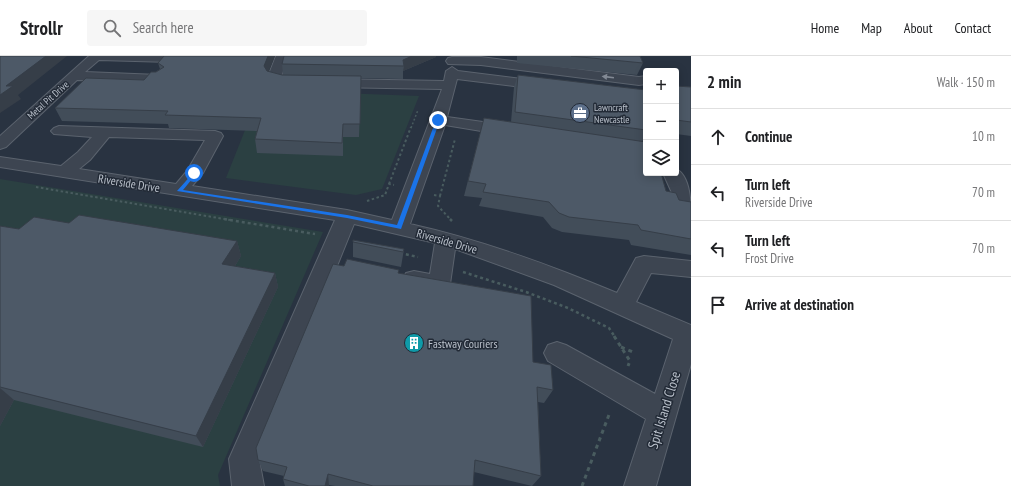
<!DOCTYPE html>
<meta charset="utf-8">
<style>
body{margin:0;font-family:"PT Sans Narrow",sans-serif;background:#f6f6f6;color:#202124}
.controls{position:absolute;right:12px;top:12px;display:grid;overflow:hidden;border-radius:4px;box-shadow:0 2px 10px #0003}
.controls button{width:36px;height:36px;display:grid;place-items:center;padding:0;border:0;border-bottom:1px solid #e0e0e0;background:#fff;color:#202124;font:20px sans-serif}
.stop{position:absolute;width:12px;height:12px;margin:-9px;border:3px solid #1a73e8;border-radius:50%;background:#fff}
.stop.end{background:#1a73e8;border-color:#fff;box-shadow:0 1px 4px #0008}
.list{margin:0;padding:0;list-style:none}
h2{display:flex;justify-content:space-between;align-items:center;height:52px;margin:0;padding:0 16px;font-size:17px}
h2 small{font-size:13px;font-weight:400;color:#757577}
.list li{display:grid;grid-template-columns:26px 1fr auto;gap:12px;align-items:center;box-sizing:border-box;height:56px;padding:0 16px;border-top:1px solid #e0e0e0}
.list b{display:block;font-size:15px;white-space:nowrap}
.list p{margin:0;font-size:13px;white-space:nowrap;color:#757577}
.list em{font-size:13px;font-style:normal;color:#757577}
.icon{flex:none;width:22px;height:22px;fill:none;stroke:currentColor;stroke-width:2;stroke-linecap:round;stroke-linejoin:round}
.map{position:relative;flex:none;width:691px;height:430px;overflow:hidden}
header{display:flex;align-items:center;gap:24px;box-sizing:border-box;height:56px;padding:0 20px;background:#fff;border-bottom:1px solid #e0e0e0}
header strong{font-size:19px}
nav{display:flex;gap:22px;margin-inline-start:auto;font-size:14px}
.search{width:280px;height:36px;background:#f6f6f6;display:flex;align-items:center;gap:10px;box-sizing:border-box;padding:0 14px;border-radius:4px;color:#757577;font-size:15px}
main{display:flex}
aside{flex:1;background:#fff}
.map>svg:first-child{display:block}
.green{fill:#2b4042}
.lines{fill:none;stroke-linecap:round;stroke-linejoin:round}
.minor-casing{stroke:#5b636e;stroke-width:2}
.path-far3{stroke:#495c5f;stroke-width:1.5;stroke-dasharray:2 2;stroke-linecap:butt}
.path-far2{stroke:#495c5f;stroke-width:2;stroke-dasharray:2.5 2.5;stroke-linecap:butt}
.path-far1{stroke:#495c5f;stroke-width:2.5;stroke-dasharray:3 3;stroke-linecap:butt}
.path{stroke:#495c5f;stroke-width:3;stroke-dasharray:4 4;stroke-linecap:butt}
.minor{fill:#3d4551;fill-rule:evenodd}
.wall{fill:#424d59}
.shaded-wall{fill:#363e48}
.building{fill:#4d5967;stroke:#363e48}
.oneway{fill:#828994}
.route{fill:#1a73e8}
.labels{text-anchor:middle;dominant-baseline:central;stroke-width:3;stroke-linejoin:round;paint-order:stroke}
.far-street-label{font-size:10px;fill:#bac1cb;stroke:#222a36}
.far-poi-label{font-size:10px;fill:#bac1cb;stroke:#222a36;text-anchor:start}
.street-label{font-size:12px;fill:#bac1cb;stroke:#222a36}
.poi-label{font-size:12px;fill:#bac1cb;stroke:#222a36;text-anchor:start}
.near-street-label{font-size:14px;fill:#bac1cb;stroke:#222a36}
</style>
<header>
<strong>Strollr</strong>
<div class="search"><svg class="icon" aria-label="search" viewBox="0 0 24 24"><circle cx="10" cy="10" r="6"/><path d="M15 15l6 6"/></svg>Search here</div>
<nav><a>Home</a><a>Map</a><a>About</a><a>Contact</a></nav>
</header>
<main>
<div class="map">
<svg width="691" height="430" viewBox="0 0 691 430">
<rect width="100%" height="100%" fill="#293341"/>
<g class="green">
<path d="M261,34L419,40L382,133L356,139L226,122Z"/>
<path d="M0,123L323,176L218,419L220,430H0Z"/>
</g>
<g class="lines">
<g class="minor-casing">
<g id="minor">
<path d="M89,0H176L177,2L171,6L99,4L85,16L159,19L166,23L159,27L77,24L6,91L0,93V80Z"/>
<path d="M276,0H288L281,21L302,23L304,26L302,29C292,31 274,32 267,23Z"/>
<path d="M452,1H481L639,21L646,20V28L639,29L481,9L448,8L446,5L448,2Z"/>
<path d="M452,11L458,15L546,26L551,27L553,30L551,33L546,34L457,23L447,61L512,70L517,72L520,75L517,78L512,80L445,69L410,168C482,184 550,209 617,237L636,202L644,200L691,205V221L651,217L636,246L691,269V308L656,430H624L646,363L548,305L544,297L548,289L557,286L566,289L655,338L673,283L554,229L455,193L450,228L447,234L439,236L406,229L403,223L406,217L414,215L430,218L435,187L354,168L259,403L264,430H232L229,403L335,164L0,111V101L61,110L78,96L92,81L54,78L51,75L54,72L59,70L215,75L221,77L223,80L203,117L192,130L347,154L392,164L442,33L331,31L326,30L324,27L326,24L331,23L444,25L446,15ZM109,81L205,84L187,115L176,128L79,113L90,104Z"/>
<path d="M676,113C691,120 691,149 691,163L684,161L681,157L663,117H676Z"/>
</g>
</g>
<path class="path-far3" d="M411,72L418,54"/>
<g class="path-far2">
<path d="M389,128L411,71"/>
<path d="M36,131L230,164"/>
<path d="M434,139L440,140L438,150L451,164"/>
<path d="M440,140L455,83"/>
<path d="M367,145L385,139L389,128L394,129"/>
</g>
<g class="path-far1">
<path d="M224,163L315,178"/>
<path d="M450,163L452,165"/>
<path d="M400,197L418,201"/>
<path d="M463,216L526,236L568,252L609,272L615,281"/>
</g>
<g class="path">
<path d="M614,280L630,305L628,310"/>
<path d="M621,291L635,297"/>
<path d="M582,430L610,356"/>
</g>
<use href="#minor" class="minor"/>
</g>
<g class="wall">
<path d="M517,0H640L643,7L637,19L517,7Z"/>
<path d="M436,1L403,15V23L361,22L359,81H343V100L257,97L255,83L257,75L169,72L168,68L62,65L55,52L144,24L160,13L158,7L268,15L283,19L282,8Z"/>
<path d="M518,19L646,34V78L642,86L666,135L679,144L691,146V199L631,189L629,184L562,176L552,172L543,161L479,150L482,142L464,140L484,62L511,66L514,31Z"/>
<path d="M676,30L691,31V80L676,78Z"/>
<path d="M69,167L237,185L241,200L235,210L275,217L278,231L203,391L14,344L0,370V170L19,173Z"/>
<path d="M353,186L404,193L401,211L353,201Z"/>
<path d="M344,210L398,217L533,306L553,334L544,347L538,346L541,420L532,430L474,416L473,430H335L329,429V430H285L283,423L284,420L263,415L258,404Z"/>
</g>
<g class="shaded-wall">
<path d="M46,0H67L18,39L21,43L0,57V39L6,30Z"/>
<path d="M268,0H275L266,22L264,10Z"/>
<path d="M412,0H436V1L403,15L404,10L403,4Z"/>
<path d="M237,185L241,200L227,223L222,208Z"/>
<path d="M275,217L278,231L203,391L196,380Z"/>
<path d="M0,332L14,344L0,370Z"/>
<path d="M328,418L329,430H325Z"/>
</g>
<g class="building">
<path d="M0,0H46L6,30H13L0,39Z"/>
<path d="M164,0H268L264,10L267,15L282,19L361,20L360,68H343L342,87L255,83L261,62L165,59L168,55L55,52L86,22L144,24L151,16H156L164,11L158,7Z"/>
<path d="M284,0H412L403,4L404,10L283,8H282Z"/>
<path d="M571,0H640L643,7Z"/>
<path d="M518,19L646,34V60H644L646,68V74L515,56Z"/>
<path d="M676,30L691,31V66L676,64Z"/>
<path d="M484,62L646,86V117H661L666,135L676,137L679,144L691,146V183L641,174L638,169L569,161L559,157L549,146L483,136L486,128L468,125Z"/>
<path d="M79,159L237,185L222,208L275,217L196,380L0,331V170L19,173L34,161L69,167Z"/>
<path d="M353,184L404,193L403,196L353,186Z"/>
<path d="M347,203L399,214L398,217L531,240L533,306L551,309L553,334L537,331L541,420L475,404L473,430H373L328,418L325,430H309L283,423L287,411L258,404L256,392L333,208L344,210Z"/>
</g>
<defs><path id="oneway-solid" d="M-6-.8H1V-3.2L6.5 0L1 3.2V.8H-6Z"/></defs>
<use class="oneway" href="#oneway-solid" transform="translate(608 21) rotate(-173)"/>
<path class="route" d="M438,63L440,64L401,173L347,162L177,135L194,116L197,117L183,134L347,159L397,169L436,64Z"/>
<defs>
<g id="office-disc" transform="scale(1)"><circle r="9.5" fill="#5c6f8a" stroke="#222a36"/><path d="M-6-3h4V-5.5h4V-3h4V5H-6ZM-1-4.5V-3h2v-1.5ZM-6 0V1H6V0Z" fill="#fff"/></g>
<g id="building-disc" transform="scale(1)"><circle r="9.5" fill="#0f9aa8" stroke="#222a36"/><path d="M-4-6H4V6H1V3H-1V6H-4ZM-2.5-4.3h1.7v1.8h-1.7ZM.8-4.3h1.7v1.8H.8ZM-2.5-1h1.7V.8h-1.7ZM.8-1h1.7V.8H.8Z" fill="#fff"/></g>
</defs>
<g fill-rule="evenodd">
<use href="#office-disc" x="580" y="57"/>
<use href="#building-disc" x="414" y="287"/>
</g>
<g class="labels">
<g class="far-street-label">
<text transform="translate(48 44) rotate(-42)">Metal Pit Drive</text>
</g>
<g class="far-poi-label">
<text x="594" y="51">Lawncraft<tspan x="594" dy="12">Newcastle</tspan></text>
</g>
<g class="street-label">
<text transform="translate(129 127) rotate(9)">Riverside Drive</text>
<text transform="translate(447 185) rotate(16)">Riverside Drive</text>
</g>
<g class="poi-label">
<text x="428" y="287">Fastway Couriers</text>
</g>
<g class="near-street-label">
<text transform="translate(664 354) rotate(-73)">Spit Island Close</text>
</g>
</g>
</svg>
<div class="controls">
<button>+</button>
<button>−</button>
<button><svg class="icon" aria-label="layers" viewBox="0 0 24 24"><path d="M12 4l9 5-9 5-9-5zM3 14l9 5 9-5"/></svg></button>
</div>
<div class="stop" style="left:194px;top:117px"></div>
<div class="stop end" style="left:438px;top:64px"></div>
</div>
<aside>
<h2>2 min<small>Walk · 150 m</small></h2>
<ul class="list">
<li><svg class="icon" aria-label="ahead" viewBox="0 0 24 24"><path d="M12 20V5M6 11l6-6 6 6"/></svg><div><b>Continue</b></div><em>10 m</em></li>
<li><svg class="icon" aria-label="left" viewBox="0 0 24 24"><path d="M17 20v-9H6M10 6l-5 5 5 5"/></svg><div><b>Turn left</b><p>Riverside Drive</p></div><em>70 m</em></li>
<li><svg class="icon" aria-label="left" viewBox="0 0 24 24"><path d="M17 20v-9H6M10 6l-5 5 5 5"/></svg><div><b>Turn left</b><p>Frost Drive</p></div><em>70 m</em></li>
<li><svg class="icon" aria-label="arrive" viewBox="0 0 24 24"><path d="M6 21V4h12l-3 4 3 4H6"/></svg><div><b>Arrive at destination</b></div></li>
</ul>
</aside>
</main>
